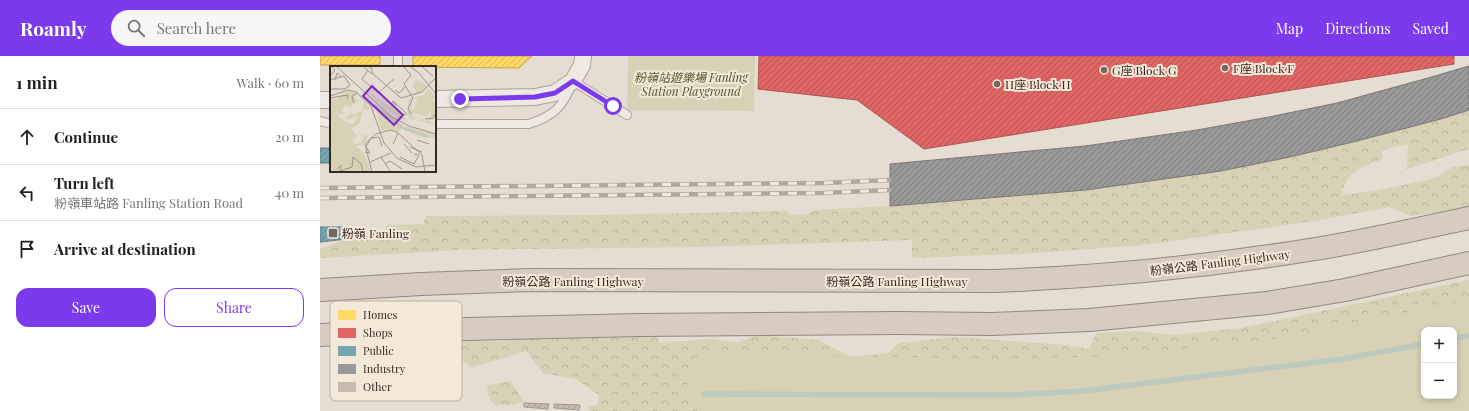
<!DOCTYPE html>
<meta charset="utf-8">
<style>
body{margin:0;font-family:"Playfair Display","Noto Sans TC",serif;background:#f6f6f6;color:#202124}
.controls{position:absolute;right:12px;bottom:12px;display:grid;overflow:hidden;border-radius:8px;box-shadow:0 2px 6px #0003}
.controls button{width:36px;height:36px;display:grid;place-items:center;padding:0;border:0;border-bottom:1px solid #e0e0e0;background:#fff;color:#202124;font:20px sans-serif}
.stop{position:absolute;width:12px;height:12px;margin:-9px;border:3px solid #7c3aed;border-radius:50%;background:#fff}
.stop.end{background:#7c3aed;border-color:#fff;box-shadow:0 1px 4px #0008}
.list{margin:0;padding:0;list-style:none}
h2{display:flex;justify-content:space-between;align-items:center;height:52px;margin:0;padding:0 16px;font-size:17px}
h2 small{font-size:13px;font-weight:400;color:#757577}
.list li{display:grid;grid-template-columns:26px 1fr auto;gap:12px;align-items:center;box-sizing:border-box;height:56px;padding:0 16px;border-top:1px solid #e0e0e0}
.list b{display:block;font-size:15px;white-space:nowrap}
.list p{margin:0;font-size:13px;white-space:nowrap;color:#757577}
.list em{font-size:13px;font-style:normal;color:#757577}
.actions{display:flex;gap:8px;padding:12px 16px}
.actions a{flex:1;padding:9px 0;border:1px solid #7c3aed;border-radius:12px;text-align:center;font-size:14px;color:#7c3aed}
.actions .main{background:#7c3aed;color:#fff}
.icon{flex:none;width:22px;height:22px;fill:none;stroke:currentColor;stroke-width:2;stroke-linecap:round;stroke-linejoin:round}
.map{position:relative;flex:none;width:1149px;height:355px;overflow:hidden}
header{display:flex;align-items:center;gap:24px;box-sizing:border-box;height:56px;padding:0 20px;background:#7c3aed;color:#fff}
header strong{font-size:19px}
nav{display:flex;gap:22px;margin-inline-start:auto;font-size:14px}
.search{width:280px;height:36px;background:#f6f6f6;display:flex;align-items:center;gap:10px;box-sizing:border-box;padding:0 14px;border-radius:22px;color:#757577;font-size:15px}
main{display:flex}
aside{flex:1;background:#fff}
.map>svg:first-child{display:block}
.forest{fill:url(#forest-crowns);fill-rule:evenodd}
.park{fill:#d7d2b5;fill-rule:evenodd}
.homes{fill:url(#homes-hatch);stroke:#c4a452}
.shops{fill:url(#shops-hatch);stroke:#ae5452}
.public{fill:url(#public-hatch);stroke:#648085}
.industry{fill:url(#industry-hatch);stroke:#7c7775}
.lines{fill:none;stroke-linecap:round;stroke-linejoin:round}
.stream{stroke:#bcc9bf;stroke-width:5.5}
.building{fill:url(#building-hatch);stroke:#a69891}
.lane-casing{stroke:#aba29a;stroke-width:10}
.street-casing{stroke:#aba29a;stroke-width:18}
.highway-casing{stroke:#908881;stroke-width:24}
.lane{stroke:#eee9e3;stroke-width:8}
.street{stroke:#eee9e3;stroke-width:16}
.highway{stroke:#d8ccc2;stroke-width:22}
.rail-casing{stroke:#aea7a2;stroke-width:4.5}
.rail{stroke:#f4e8d9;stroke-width:3;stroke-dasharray:9;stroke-linecap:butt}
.route{stroke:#7c3aed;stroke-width:5}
.poi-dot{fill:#766860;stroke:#f4e8d9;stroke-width:1.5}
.labels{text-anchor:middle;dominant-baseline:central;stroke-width:4;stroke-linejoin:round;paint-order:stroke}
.poi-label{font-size:12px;fill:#3a2922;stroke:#f4e8d9;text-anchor:start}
.park-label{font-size:12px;font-style:italic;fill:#515529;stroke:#f4e8d9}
.street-label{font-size:12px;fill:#3a2922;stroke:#f4e8d9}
.inset-river{fill:none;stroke:#bcc9bf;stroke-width:2}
.inset-road{fill:none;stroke:#a1948c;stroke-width:1}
.view{fill:#7b2cbf;fill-opacity:0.15;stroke:#7b2cbf;stroke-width:2}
.inset-edge{fill:none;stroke:#3a2922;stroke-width:2}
.key{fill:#f4e8d9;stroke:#bcafa2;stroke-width:1}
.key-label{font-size:11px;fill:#3a2922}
</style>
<header>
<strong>Roamly</strong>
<div class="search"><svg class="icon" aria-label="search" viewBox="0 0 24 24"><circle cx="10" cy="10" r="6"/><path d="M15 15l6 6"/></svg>Search here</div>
<nav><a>Map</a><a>Directions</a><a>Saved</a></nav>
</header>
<main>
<aside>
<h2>1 min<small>Walk · 60 m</small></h2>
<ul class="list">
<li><svg class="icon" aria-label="ahead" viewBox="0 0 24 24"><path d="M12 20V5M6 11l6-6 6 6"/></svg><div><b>Continue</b></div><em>20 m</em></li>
<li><svg class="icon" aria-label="left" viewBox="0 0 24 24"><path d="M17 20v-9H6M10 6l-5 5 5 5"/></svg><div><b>Turn left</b><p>粉嶺車站路 Fanling Station Road</p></div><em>40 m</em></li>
<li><svg class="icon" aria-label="arrive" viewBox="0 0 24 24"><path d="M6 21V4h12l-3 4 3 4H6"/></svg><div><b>Arrive at destination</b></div></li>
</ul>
<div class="actions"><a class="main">Save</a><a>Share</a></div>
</aside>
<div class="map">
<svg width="1149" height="355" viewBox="0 0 1149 355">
<defs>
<pattern id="forest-crowns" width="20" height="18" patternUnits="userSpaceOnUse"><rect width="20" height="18" fill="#d7d2b5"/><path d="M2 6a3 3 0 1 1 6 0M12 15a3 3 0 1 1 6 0" fill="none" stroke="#b9b49b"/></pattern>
<pattern id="homes-hatch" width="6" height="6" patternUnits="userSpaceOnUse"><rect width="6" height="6" fill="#ffd966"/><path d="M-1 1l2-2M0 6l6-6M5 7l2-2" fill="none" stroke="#dbba58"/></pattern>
<pattern id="shops-hatch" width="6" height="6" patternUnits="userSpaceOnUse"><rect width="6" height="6" fill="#e06666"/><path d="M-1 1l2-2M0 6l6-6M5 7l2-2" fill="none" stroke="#b75454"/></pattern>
<pattern id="public-hatch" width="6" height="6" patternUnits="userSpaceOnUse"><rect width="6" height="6" fill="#76a5af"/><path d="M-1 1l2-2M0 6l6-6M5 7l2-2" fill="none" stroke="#62868e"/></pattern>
<pattern id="industry-hatch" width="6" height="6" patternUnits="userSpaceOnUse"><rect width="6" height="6" fill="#999"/><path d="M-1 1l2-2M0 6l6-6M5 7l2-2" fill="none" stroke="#7e7d7c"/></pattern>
<pattern id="building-hatch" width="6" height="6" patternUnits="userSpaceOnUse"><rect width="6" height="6" fill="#c9bab3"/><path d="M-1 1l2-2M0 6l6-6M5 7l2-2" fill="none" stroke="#a49791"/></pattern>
</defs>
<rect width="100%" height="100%" fill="#e5dcd2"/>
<g class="forest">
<path d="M1149,54V93L1087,113L1088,88L1062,94V103C1043,111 1025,115 1022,139L1054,135L1116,122L1132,111L1149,109V151L1091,160L1069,151L995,165L823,189L701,198L592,202V184L378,191L137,194L0,202V193L27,183L66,178V169L103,168L106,160L278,159L467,155L471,159L487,158L495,154C631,147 766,137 900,115C948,107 996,95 1043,83C1079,74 1114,66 1149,54Z"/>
<path d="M1149,224V350L1114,355H270L267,352L278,348L279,339L255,323L223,317L206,295L181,303L151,311L139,303L113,304L95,289L103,278L147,280L162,285L182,286L191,279L333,276L340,287L388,283L418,286L437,279L498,284L531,301L568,297L579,287L635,281L746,289L769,293L776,277L814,275L854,279L921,272ZM1104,274H1134V340H1104Z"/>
<path d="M190,325L204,345C194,349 185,350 174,349L167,337L168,329Z"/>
</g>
<g class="park">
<path d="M308,0H435L434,55L307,54Z"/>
<path d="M1149,244V355H378L366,340L369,310L381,298L669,303L782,301L954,283ZM1104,274H1134V340H1104Z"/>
</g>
<g class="homes">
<rect x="0" y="0" width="60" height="9"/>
<path d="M93,0H212L199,12L93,11Z"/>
<path d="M634,0H671V3H675V0H689V2L712,1V10H716V16H695V22L719,21L720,32H716V39L696,40V52L677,53V39H672L673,53L658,54V40L636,41L635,24L654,23V18L634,19Z"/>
<path d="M719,0H802V16L781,17V29H765V14H760L761,28H747L746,15H724V6L720,7Z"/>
<path d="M841,0H923V13H902L903,25L886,26V10H881L882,24L868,25V11L845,12V3H841Z"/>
</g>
<path class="shops" d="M439,0H1134V8L604,93L537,44L438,33Z"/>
<g class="public">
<rect x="0" y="92" width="11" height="15"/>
<path d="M0,171H27V183L0,186Z"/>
</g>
<path class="industry" d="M1149,10V54L1121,63L1033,86L970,101L901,115L766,134L570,150V108L765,90L877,74L949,61L1017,47L1108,22Z"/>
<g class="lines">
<g class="stream">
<path d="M1134,282L1149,280"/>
<path d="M384,338L693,339L763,335L1023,303L1104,288"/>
</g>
</g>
<g class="building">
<path d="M204,347L229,348L228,353L204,351Z"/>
<path d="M234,348L260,349L259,354L234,352Z"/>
</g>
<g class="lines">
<g class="lane-casing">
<g id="lane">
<path d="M78,0V11"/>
<path d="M0,65L11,68"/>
<path d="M115,68H209C234,60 244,50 253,25L307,59"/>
</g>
</g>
<g class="street-casing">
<g id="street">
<path d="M115,43L215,41L235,37L253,25L262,9L263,0"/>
<path d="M0,44H11"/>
</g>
</g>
<g class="highway-casing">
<g id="highway">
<path d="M0,234L101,228L212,224L675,225C780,221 884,211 989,194C1042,186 1096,173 1149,162"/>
<path d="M0,279L104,274L320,269L579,267L671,268L769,264L947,247L1025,234L1149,207"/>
</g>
</g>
<use href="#lane" class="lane"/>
<use href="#street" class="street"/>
<use href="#highway" class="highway"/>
<g class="rail-casing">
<g id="rail">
<path d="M0,132L504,127L570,124"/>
<path d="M0,142L502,137L570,134"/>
</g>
</g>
<use href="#rail" class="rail"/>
</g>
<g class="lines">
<path class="route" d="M140,43L215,41L235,37L253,25L293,50"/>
</g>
<g class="poi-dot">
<circle cx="905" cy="12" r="4"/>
<circle cx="784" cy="14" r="4"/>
<circle cx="677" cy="28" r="4"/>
<rect x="8" y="172" width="10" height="10" rx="2"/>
</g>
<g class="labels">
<g class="poi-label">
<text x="913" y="12">F座 Block F</text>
<text x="792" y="14">G座 Block G</text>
<text x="685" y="28">H座 Block H</text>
<text x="22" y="177">粉嶺 Fanling</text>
</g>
<g class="park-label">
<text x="371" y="21">粉嶺站遊樂場 Fanling<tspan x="371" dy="14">Station Playground</tspan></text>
</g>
<g class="street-label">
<text transform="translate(900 206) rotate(-7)">粉嶺公路 Fanling Highway</text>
<text x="253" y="225">粉嶺公路 Fanling Highway</text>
<text x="577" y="225">粉嶺公路 Fanling Highway</text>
</g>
</g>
<g transform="translate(10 10)">
<rect width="106" height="106" fill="#e5dcd2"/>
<path d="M99,23L105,31L102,33L106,38V49L103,51L104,54H98L106,59L78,52L80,49L74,50L79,45L81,48L80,45L78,43V37L82,36L79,43H84L87,33L84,32L78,37V33L93,29ZM101,46V51L95,56L94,53L86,54L82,49L83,47L93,49L94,52ZM36,24L77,53L75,56L56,43ZM17,25L26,27L24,32L29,34L20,41L23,49L32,45L34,35L40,42L36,45L34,42L29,58L21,63L27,70L23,74L24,78L31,77L34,68L38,70L33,79L26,80L34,87L41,106H0V34L2,36L3,32L7,34L8,30ZM15,40L20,41L21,47L16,52L18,54L25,50L28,54L25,53V57L20,58L7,50L6,45L9,49L15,47L11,44ZM76,60L106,69V91L105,71L96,72L73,64Z" fill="#d7d2b5" fill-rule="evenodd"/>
<path d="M86,13L97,20L91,26L83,29L82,26L85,28L86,25L83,20ZM45,38L73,59L69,66L61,63L51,64Z" fill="#d7d2b5"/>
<path class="inset-river" d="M44,39L73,62L97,70"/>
<path class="inset-road" d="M6,0L62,51L79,60L106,68M33,0L42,8M35,0L41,1L43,8L71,32L92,26L106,11M73,0L81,9L74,18L83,32L78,43L81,48M80,0L89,7L106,28M91,0L103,10M38,4L32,13L48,27M0,10L5,4L1,0M0,14L14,10L20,19L15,23H0M5,14L7,7L11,11M65,24L69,27L75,21M48,27L64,13M0,30L18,24L26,26L41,40L54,77L67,92L86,101L106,99M0,32L18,29L17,33M63,35L67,38L66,39L62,36ZM24,37L22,30L28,27M66,38L76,47L74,49M95,53L103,52L106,47M87,74L99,78M63,78L68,67M74,78L82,87M80,81L92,86M35,86L40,87L36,81L41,72L49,71L52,80M51,91L61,106M70,91L84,98L89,89L84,88M40,96L61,87M55,98L60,95L72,103M7,103L11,99L10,105L22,101L23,91L31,98L33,106M42,106L35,78L46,68L60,64L67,66L92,89L95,106"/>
<path class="view" d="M42,20L73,49L64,59L33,30Z"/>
<rect width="106" height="106" class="inset-edge"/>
</g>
<rect x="10" y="245" width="132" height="100" rx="6" class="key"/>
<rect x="18" y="254" width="18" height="10" fill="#ffd966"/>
<rect x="18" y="272" width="18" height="10" fill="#e06666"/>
<rect x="18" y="290" width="18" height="10" fill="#76a5af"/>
<rect x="18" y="308" width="18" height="10" fill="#999"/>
<rect x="18" y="326" width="18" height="10" fill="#c9bab3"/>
<g class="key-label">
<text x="43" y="263">Homes</text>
<text x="43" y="281">Shops</text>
<text x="43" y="299">Public</text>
<text x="43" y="317">Industry</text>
<text x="43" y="335">Other</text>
</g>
</svg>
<div class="controls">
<button>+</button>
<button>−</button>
</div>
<div class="stop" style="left:293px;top:50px"></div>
<div class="stop end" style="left:140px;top:43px"></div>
</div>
</main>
